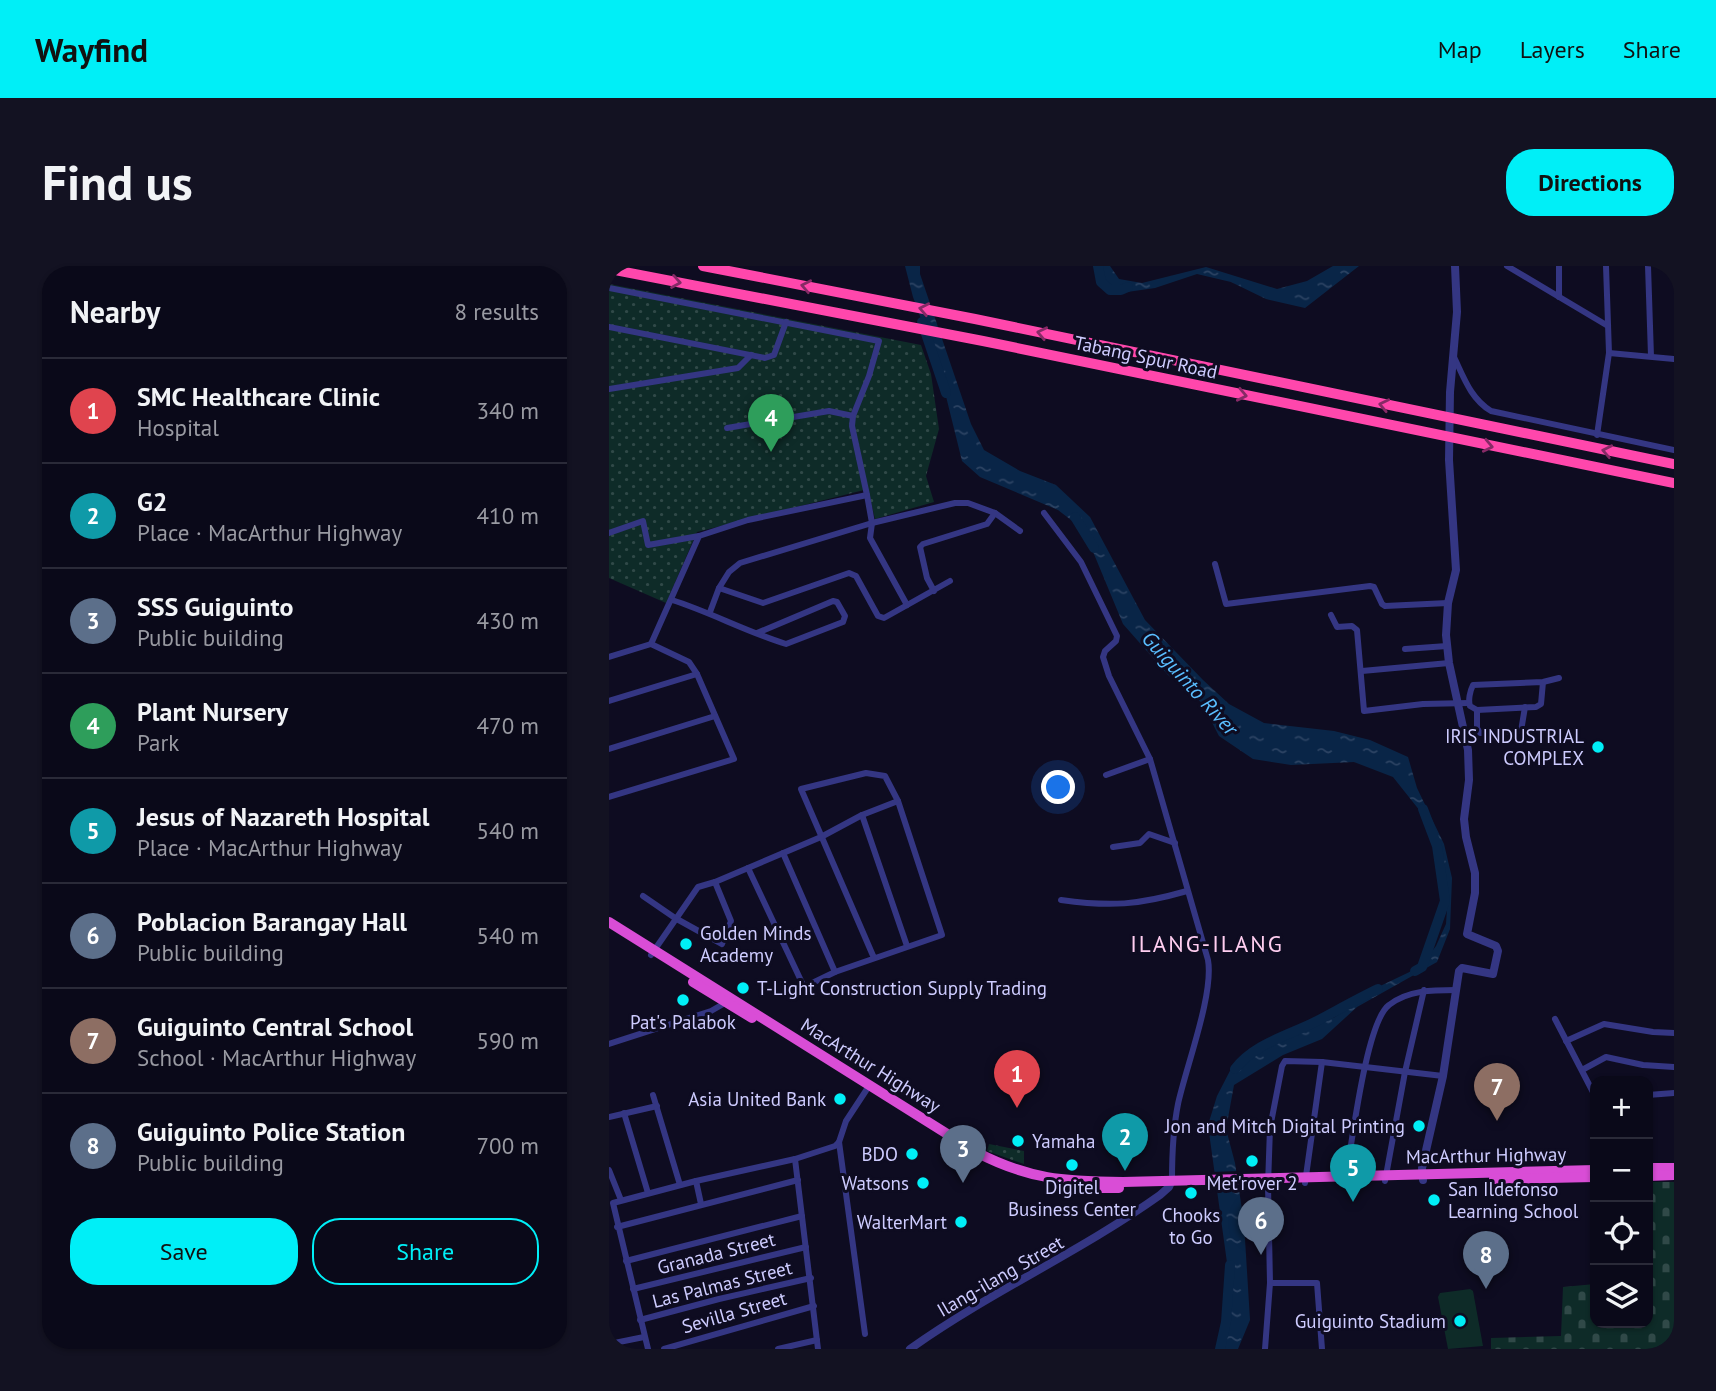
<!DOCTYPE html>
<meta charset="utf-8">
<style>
body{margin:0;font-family:"PT Sans",sans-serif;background:#131222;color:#f1f3f6}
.controls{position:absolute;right:21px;bottom:21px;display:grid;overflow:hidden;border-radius:14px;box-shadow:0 2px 5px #0004}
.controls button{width:63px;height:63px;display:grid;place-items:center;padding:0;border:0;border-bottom:2px solid #2a2a38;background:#0a0919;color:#f1f3f6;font:35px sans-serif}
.you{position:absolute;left:450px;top:522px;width:24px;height:24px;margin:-18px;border:5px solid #fff;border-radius:50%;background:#1a73e8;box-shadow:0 0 0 10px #1a73e833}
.badge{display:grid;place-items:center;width:46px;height:46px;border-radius:50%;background:#00eff7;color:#fff;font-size:23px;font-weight:700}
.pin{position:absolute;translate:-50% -58px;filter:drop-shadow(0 2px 4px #0008)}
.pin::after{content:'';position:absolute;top:37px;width:24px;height:21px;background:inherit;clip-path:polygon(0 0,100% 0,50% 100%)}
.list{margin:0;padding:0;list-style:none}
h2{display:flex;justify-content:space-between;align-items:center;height:91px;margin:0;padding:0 28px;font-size:30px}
h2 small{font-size:23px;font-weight:400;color:#999aa2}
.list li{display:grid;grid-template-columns:46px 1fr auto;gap:21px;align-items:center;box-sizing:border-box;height:105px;padding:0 28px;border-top:2px solid #2a2a38}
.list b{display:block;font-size:26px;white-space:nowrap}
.list p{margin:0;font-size:23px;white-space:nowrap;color:#999aa2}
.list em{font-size:23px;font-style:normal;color:#999aa2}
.actions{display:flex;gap:14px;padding:21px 28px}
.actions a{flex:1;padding:16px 0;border:2px solid #00eff7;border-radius:28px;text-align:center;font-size:24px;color:#00eff7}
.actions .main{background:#00eff7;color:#111}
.icon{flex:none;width:38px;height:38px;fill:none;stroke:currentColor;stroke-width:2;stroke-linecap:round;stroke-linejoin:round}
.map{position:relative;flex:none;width:1065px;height:1083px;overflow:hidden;border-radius:28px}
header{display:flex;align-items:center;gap:42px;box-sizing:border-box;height:98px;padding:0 35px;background:#00eff7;color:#111}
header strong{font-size:33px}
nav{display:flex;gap:38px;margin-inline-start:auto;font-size:24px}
.intro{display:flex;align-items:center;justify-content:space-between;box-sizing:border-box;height:168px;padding:0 42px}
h1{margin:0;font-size:49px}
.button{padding:18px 32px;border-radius:28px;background:#00eff7;color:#111;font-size:24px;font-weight:700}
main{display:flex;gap:42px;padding:0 42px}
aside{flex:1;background:#0a0919;border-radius:28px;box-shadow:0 2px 5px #0004}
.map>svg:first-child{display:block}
.cemetery{fill:url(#cemetery-stones)}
.garden{fill:url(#garden-dots)}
.pitch{fill:#0e2b28}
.water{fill:url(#water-ripples)}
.pier{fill:#0e0c21}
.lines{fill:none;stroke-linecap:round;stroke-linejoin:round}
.river{stroke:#092547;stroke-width:10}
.minor{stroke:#343683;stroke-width:6}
.tertiary{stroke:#343683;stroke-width:8}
.trunk{stroke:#d94dd6;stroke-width:10}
.motorway{stroke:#ff47ac;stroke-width:10}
.oneway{stroke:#862a66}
.poi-dot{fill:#00eff7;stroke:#0e0c21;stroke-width:2.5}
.labels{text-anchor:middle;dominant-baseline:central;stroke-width:6;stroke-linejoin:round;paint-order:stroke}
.street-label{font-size:19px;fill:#ceccff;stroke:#0e0c21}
.poi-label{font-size:19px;fill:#ceccff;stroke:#0e0c21;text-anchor:end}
.water-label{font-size:21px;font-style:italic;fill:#5abeff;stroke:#0e0c21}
.quarter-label{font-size:23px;letter-spacing:2px;fill:#ffcef0;stroke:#0e0c21}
</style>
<header>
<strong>Wayfind</strong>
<nav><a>Map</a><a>Layers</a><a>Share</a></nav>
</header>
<div class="intro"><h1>Find us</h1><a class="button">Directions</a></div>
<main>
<aside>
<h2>Nearby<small>8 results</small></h2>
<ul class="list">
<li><span class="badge" style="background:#e0444e">1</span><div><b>SMC Healthcare Clinic</b><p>Hospital</p></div><em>340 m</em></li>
<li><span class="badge" style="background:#0f9aa8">2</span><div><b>G2</b><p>Place · MacArthur Highway</p></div><em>410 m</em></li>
<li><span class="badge" style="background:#5c6f8a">3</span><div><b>SSS Guiguinto</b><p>Public building</p></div><em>430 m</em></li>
<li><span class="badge" style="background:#2e9e5b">4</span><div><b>Plant Nursery</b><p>Park</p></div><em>470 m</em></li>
<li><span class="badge" style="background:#0f9aa8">5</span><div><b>Jesus of Nazareth Hospital</b><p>Place · MacArthur Highway</p></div><em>540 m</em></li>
<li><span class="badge" style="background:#5c6f8a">6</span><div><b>Poblacion Barangay Hall</b><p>Public building</p></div><em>540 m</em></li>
<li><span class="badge" style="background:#8d6e63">7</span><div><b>Guiguinto Central School</b><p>School · MacArthur Highway</p></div><em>590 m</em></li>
<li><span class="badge" style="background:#5c6f8a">8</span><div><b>Guiguinto Police Station</b><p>Public building</p></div><em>700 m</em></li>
</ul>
<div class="actions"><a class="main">Save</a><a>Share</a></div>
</aside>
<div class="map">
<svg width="1065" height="1083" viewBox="0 0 1065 1083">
<defs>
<pattern id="cemetery-stones" width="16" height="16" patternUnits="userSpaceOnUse" patternTransform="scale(1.75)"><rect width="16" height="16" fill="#0e2b28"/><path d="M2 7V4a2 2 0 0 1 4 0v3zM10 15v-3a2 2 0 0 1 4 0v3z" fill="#304948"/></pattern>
<pattern id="garden-dots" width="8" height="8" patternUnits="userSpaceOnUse" patternTransform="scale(1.75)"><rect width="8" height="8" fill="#0e2b28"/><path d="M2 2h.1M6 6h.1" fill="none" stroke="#304948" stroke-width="1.8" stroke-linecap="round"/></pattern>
<pattern id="water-ripples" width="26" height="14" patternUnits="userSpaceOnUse" patternTransform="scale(1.75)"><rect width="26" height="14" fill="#092547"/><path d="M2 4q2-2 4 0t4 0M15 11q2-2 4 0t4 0" fill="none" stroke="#2c4363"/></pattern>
</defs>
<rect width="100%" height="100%" fill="#0e0c21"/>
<path class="cemetery" d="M1039,916H1065V1083H882V1072L952,1070L954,1021L986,1018V1057H1039Z"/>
<g class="garden">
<path d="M0,18L312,79L322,108L330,163L317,210L325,236L266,253L259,223L88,266L57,337L0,312Z"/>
<path d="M380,878L415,885V898L378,885Z"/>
</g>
<path class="pitch" d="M861,1023L864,1025L874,1080L839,1083L829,1031L831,1027Z"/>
<g class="water">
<path d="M296,0H311V8L362,158L375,184L411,205L447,219L481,251L536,354L594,414L620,438L655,457L725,465L761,474L799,491L808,522L835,578L843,612L841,663L828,696L748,741L713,773L674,789L625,819L617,863L626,897L635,957L641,1054L629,1083H613L619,1063L620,1011L599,859L608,830L625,797L693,764L726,751L767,722L811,701L827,680L837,658L839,628L819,555L784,511L745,496L682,499L644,493L610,470L593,437L559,409L514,358L475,264L449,244L371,211L353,195L330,102L304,31Z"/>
<path d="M489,0H501L510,13L533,17L597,1L668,23L698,15L724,0H750L696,42L657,33L622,16L588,8L546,22L511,27L493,13Z"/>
</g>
<path class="pier" d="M631,905L634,922L604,923L602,906Z"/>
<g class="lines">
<g class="river">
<path d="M489,0L492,16L501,24H512L519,21"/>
<path d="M313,56L337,127"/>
<path d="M466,251L485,282"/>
<path d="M806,705L813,701L836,635L828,580L814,543"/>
<path d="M626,803C645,778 678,770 706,756C727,745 748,733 769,723"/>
<path d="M611,1083L617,1056L621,999"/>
</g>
<g class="minor">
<path d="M898,0L999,60"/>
<path d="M950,0V31"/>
<path d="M1039,0L1042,90"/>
<path d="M0,22L270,75L260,110L244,150L243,160L258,229L139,254L90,270L42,378"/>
<path d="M0,61L156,92L165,89L177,56"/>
<path d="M1000,87L1065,93"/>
<path d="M845,91C855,112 862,133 882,145L1065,184"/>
<path d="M0,123L129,102L142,89"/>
<path d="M118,162L220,145L244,150"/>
<path d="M988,169L1000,87L997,0"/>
<path d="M258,229L263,257L261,272L298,339"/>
<path d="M386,247L411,265"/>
<path d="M435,247L472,296L508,370L507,375L496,385L494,391L500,410L541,493L599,694C605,728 577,801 569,838C564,863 563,889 563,914"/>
<path d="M0,267L34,255L39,279L90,270"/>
<path d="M606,298L617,338L761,320L765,321L773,338L776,340L839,337"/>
<path d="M325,325L318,312L311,281L314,278L378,258L386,247L359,237H346L263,257L131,297L120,306L110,322L154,337L240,307L247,310L269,350L275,352L341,315"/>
<path d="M63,334C101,346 138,366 177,378L234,356L236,350L228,336L224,335L148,367"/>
<path d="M101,346L110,322"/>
<path d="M722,349L728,361L743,360L748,364L755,445L814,438L860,437"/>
<path d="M796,383L838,380"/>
<path d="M0,391L42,378L80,396L88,408L125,493L0,531"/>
<path d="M753,405L840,397"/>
<path d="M934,416L932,438L927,441L868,444L861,440C859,434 861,425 864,419L934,416L950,412"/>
<path d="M0,435L88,408"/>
<path d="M868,444V462L871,467L912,465L916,441"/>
<path d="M0,483L106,450"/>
<path d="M497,509L541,493"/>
<path d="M253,549L298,680"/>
<path d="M504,581L531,577L540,568L566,577"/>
<path d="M174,587L226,706"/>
<path d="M139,602L195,721L226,706L333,669L289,535L276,510L257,507L192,523L265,692"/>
<path d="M34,630L66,652L113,678L122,655L106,616"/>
<path d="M452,634C502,641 529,639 578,625"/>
<path d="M42,689L89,621L106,616L212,571L253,549L289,535"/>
<path d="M946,753L986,830"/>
<path d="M957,775L995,758L1044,766L1065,767"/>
<path d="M0,778L102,745L116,737L118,733"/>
<path d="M973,804L997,791L1034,799L1065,801"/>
<path d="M44,829L71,919"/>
<path d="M1039,829L1065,827"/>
<path d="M15,847L39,927"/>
<path d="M0,851L48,840"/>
<path d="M186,893L209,1083"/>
<path d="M0,904L12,934"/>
<path d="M737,910C743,878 757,756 780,739C799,724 824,724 847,724"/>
<path d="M87,915L92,938"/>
<path d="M776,915L796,806L815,724"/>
<path d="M696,917L713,796"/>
<path d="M8,961L189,914"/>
<path d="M17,995L193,950"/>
<path d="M661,1017H708L713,1083"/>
<path d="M24,1023L197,981"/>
<path d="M31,1054L110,1033L202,1012"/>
<path d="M256,1068L230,876L237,855L260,820"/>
<path d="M0,1078L35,1071"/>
<path d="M39,1083L4,937L87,915L186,893L226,880L230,876"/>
<path d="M55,1083L205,1040"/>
<path d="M169,1083L208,1074"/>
<path d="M656,1083L661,1017L659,919L661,862L673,800L676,795L713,796L834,810"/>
</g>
<g class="tertiary">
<path d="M814,914L813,902L834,810L850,705L853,702L884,708L889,685L887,680L858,668L866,627V607L857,571L855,553L860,514L859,484L840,397L837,369L839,337L847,304L840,194L841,126L848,46L846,0"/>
<path d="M301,1083C381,1026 471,986 551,929L560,921L563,914"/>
</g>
<g class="trunk">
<path d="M0,656L367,886C421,914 454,915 514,916L986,904"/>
<path d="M84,716L143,752"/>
<path d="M1039,902H1065"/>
<path d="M1039,910L1065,909"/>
<path d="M885,913L986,911"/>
<path d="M462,922H510"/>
</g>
<g class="motorway">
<path d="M94,0L366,53L1065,198"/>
<path d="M0,3L374,75L1065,217"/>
</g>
</g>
<defs><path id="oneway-chevron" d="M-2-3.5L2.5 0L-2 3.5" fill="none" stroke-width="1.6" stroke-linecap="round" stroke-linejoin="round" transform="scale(1.75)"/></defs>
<g class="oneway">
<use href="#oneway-chevron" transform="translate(67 16) rotate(10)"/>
<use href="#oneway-chevron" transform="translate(197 20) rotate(-169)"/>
<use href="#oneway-chevron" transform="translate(315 43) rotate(-169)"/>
<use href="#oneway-chevron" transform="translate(433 67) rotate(-168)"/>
<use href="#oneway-chevron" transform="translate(633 129) rotate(12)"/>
<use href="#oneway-chevron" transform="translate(775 139) rotate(-168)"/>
<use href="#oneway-chevron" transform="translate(879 180) rotate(12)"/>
<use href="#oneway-chevron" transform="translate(998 185) rotate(-169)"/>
</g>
<g class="poi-dot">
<circle cx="989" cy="481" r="7"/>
<circle cx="77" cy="678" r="7"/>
<circle cx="134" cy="722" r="7"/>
<circle cx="74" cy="734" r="7"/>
<circle cx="231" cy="833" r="7"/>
<circle cx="810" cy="860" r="7"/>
<circle cx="409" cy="875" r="7"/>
<circle cx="303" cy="888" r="7"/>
<circle cx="643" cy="895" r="7"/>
<circle cx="463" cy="899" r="7"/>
<circle cx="314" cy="917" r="7"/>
<circle cx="582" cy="927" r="7"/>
<circle cx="825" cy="934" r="7"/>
<circle cx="352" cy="956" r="7"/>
<circle cx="851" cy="1055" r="7"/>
</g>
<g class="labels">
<g class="street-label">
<text transform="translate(537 91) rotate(12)">Tabang Spur Road</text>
<text transform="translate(262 799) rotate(32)">MacArthur Highway</text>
<text transform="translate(877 889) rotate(-1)">MacArthur Highway</text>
<text transform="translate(107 987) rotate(-14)">Granada Street</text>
<text transform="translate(391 1010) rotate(-30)">Ilang-ilang Street</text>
<text transform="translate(113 1018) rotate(-14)">Las Palmas Street</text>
<text transform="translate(125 1046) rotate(-16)">Sevilla Street</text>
</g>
<g class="poi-label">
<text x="975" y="470">IRIS INDUSTRIAL<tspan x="975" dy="22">COMPLEX</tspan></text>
<text x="91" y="667" text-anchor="start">Golden Minds<tspan x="91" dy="22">Academy</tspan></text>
<text x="148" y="722" text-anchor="start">T-Light Construction Supply Trading</text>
<text x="74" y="756" text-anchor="middle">Pat's Palabok</text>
<text x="217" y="833">Asia United Bank</text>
<text x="796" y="860">Jon and Mitch Digital Printing</text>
<text x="423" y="875" text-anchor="start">Yamaha</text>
<text x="289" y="888">BDO</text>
<text x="300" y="917">Watsons</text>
<text x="643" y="917" text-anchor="middle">Met'rover 2</text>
<text x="463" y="921" text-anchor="middle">Digitel<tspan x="463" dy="22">Business Center</tspan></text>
<text x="839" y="923" text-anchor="start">San Ildefonso<tspan x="839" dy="22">Learning School</tspan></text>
<text x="582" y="949" text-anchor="middle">Chooks<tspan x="582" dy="22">to Go</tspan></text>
<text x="338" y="956">WalterMart</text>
<text x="837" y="1055">Guiguinto Stadium</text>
</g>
<g class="water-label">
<text transform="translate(581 417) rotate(48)">Guiguinto River</text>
</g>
<g class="quarter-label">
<text x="598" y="677">ILANG-ILANG</text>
</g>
</g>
</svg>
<div class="controls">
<button>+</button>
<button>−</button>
<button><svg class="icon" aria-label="locate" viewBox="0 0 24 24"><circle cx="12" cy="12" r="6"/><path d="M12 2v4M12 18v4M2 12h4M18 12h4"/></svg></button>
<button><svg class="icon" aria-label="layers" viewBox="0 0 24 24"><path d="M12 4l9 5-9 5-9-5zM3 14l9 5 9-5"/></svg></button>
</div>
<div class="you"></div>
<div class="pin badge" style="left:408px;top:842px;background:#e0444e">1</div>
<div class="pin badge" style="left:516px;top:905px;background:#0f9aa8">2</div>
<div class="pin badge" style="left:354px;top:917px;background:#5c6f8a">3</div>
<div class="pin badge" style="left:162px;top:186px;background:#2e9e5b">4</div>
<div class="pin badge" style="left:744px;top:936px;background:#0f9aa8">5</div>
<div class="pin badge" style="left:652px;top:989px;background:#5c6f8a">6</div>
<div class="pin badge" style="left:888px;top:855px;background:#8d6e63">7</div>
<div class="pin badge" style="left:877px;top:1023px;background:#5c6f8a">8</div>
</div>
</main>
